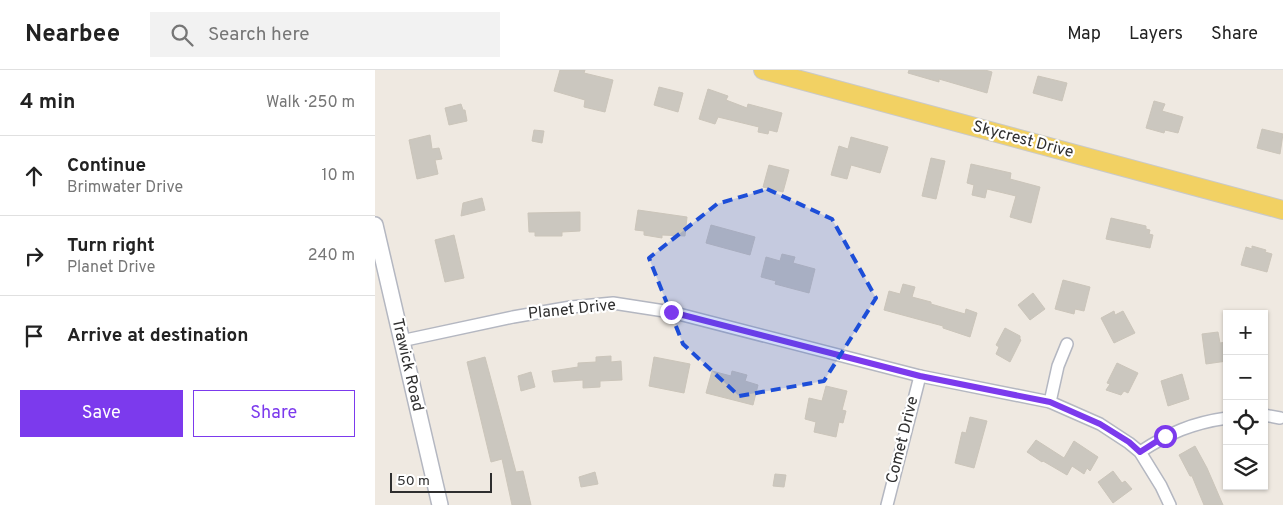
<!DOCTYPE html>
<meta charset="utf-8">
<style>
body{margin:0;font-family:Overpass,sans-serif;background:#f2f2f2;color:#222}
.controls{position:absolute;right:15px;bottom:15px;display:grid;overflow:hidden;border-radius:0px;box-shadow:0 1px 4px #0004}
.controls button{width:45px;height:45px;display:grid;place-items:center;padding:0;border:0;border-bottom:1px solid #e0e0e0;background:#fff;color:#222;font:25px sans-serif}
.scale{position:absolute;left:15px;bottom:12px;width:102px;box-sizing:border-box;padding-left:5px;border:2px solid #2e2e2e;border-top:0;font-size:14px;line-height:18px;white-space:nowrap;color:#2e2e2e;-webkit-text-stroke:4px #fff;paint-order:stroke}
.stop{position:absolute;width:15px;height:15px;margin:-11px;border:4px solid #7c3aed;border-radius:50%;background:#fff}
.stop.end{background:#7c3aed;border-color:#fff;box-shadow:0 1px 5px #0008}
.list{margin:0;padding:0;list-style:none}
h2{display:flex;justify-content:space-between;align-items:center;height:65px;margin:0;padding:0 20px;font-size:21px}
h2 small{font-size:16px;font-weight:400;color:#767676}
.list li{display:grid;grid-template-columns:32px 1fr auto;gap:15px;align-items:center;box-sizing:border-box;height:80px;padding:0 20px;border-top:1px solid #e0e0e0}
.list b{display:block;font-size:19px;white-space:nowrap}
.list p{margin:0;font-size:16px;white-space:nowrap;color:#767676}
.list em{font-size:16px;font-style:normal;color:#767676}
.actions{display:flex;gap:10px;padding:15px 20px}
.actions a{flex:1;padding:11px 0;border:1px solid #7c3aed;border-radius:0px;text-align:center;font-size:18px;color:#7c3aed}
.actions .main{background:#7c3aed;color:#fff}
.icon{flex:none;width:28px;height:28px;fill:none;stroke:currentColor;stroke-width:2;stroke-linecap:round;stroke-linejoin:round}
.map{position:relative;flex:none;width:908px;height:435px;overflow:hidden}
header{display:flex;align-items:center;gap:30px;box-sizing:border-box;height:70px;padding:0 25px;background:#fff;border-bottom:1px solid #e0e0e0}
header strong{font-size:24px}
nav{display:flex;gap:28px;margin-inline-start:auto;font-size:18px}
.search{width:350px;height:45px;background:#f2f2f2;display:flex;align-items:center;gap:12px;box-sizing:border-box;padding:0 18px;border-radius:0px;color:#767676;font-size:19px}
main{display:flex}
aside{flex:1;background:#fff}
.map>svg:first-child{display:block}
.building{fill:#cbc7bf;stroke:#cbc5ba}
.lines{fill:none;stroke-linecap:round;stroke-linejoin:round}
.street-casing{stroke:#b4b7c1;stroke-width:14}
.secondary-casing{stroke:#b4b7c1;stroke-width:18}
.primary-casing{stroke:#c9c9c9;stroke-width:20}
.street{stroke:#fff;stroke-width:11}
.secondary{stroke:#fff;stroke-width:15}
.primary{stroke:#f2d163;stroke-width:18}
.route{stroke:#7c3aed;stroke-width:6}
.marked{fill:#1d4ed8;fill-opacity:0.2;stroke:#1d4ed8;stroke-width:4;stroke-dasharray:10 6;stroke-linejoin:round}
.labels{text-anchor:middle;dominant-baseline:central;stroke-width:4.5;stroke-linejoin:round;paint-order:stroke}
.street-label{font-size:16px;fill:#2e2e2e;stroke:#fff}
</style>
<header>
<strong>Nearbee</strong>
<div class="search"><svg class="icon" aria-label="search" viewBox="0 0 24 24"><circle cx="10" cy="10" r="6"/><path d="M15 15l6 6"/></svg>Search here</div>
<nav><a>Map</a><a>Layers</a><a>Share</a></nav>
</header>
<main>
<aside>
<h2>4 min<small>Walk · 250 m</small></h2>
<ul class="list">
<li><svg class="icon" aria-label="ahead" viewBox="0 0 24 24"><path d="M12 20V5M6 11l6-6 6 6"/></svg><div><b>Continue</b><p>Brimwater Drive</p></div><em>10 m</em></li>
<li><svg class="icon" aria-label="right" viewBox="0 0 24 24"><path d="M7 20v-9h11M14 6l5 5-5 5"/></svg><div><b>Turn right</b><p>Planet Drive</p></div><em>240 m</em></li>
<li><svg class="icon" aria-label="arrive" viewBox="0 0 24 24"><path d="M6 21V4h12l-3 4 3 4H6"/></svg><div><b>Arrive at destination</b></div></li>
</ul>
<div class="actions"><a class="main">Save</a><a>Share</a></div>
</aside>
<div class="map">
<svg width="908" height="435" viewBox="0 0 908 435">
<rect width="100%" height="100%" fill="#efe9e1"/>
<g class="building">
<path d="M185,0H210L209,3L238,10L230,42L209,37L210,30L179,21Z"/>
<path d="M534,0H610L617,2L612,23L564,9V12L533,3Z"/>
<path d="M663,6L692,13L687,31L658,23Z"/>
<path d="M284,17L308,23L303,42L279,35Z"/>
<path d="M333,19L353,26L351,30L372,38L373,34L407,43L402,62L394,60L393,64L383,62L384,57L343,47L340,54L324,49Z"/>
<path d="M779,31L790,34L787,41L808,47L803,63L790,60L789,63L771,58Z"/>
<path d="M86,34L88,40H90L92,51L74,55L70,38Z"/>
<path d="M887,59L908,64L905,84L882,78Z"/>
<path d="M159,60L169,61L167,73L157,71Z"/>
<path d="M55,65L57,79L64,78L67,89L60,90L63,104L42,109L34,70Z"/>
<path d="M476,67L513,77L505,103L476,95L472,109L456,105L464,76L473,79Z"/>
<path d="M556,88L570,91L561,129L547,126Z"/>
<path d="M596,94L636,103L635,109L665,117L656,153L635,147L641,126L612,119L610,128L597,125L599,115L592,113Z"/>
<path d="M394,95L414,100L408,122L388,117Z"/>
<path d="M107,128L110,140L86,146L88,133Z"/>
<path d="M263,140L312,147L310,166L287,165V168L269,165V161L260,160Z"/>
<path d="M205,142V161L187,162V166H160V162H154L153,143Z"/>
<path d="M736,148L771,156V159L775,160L774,164L778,165L775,178L731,169Z"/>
<path d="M336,155L380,167L375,185L331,173Z"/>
<path d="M79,165L89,208L70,212L60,170Z"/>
<path d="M877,176L891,180L890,182L897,184L892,202L866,195L871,177L877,179Z"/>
<path d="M407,184L420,187L418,193L440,199L434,223L400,214L401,211L386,207L391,187L405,191Z"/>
<path d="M688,210L715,217L709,241L700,239L699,244L680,239Z"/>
<path d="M528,214L540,217L537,227L556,232V234L590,244L591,239L602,243L595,267L568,258V256L509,240L514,221L525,224Z"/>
<path d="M658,223L670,239L655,250L643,235Z"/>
<path d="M739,241L740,245L748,241L760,263L739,273L726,248Z"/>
<path d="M630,258L645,266V269L646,270L635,292L621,284L624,277L621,275Z"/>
<path d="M843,262L845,273L852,272V291L831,294L827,264Z"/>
<path d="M236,286V292L246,291L247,310L225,311V317L208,318V310L179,312L177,301L203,297V293L221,292V287Z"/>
<path d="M110,287L141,402L148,401L156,435H137L127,389L116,392L92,292Z"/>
<path d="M279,287L315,294L309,323L274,316Z"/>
<path d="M742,293L763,303L753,323L749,321L746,325L731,320L735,314L732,313Z"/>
<path d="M337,301L356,306L357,301L372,305L370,311L383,315L378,335L331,323Z"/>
<path d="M156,302L160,317L146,321L143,306Z"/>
<path d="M807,304L814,329L793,336L786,311Z"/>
<path d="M451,316L472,321L467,340L471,341L468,353L464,352L461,367L439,362L441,352L430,349L434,328L447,331Z"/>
<path d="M595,347L612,351L599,398L580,393L587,362L591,363Z"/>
<path d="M661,370L689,388L699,371L723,387L715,401L712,398L709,404L697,396L692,405L668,391L667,392L652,382Z"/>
<path d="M820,376L832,398L848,435H829L817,406H815L804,385Z"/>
<path d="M738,401L747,413L750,411L757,419L738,433L723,412Z"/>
<path d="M220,402L223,414L206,417L204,407Z"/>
<path d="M400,404L411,405L409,417L398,416Z"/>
</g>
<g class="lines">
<g class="street-casing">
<g id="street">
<path d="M26,271L138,247L196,237L238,233L296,242L545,306L675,332L725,354L754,373L765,382L786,416L795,435"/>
<path d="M675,332L683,296L692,274"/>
<path d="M889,345L905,348"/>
<path d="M765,382C794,363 817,353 852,348"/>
<path d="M512,435L545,306"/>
</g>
</g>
<g class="secondary-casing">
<path id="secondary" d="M0,155L65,435"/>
</g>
<g class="primary-casing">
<path id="primary" d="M388,0L908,140"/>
</g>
<use href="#street" class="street"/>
<use href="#secondary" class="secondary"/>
<use href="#primary" class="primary"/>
</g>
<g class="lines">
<path class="route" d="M296,242L545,306L675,332L725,354L754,372L765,382L790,366"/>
</g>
<path class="marked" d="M392,119L457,149L501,228L449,311L364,326L308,274L274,188L342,134Z"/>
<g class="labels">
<g class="street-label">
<text transform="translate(648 70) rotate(15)">Skycrest Drive</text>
<text transform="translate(197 240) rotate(-6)">Planet Drive</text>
<text transform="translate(32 295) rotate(77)">Trawick Road</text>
<text transform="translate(528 370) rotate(-76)">Comet Drive</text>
</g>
</g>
</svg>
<div class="controls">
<button>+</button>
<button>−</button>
<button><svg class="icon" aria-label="locate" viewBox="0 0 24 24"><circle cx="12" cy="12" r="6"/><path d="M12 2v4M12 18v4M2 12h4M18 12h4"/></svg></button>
<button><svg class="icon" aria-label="layers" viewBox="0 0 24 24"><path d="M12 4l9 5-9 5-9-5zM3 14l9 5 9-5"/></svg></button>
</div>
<div class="scale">50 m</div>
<div class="stop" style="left:790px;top:366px"></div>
<div class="stop end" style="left:296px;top:242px"></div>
</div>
</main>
